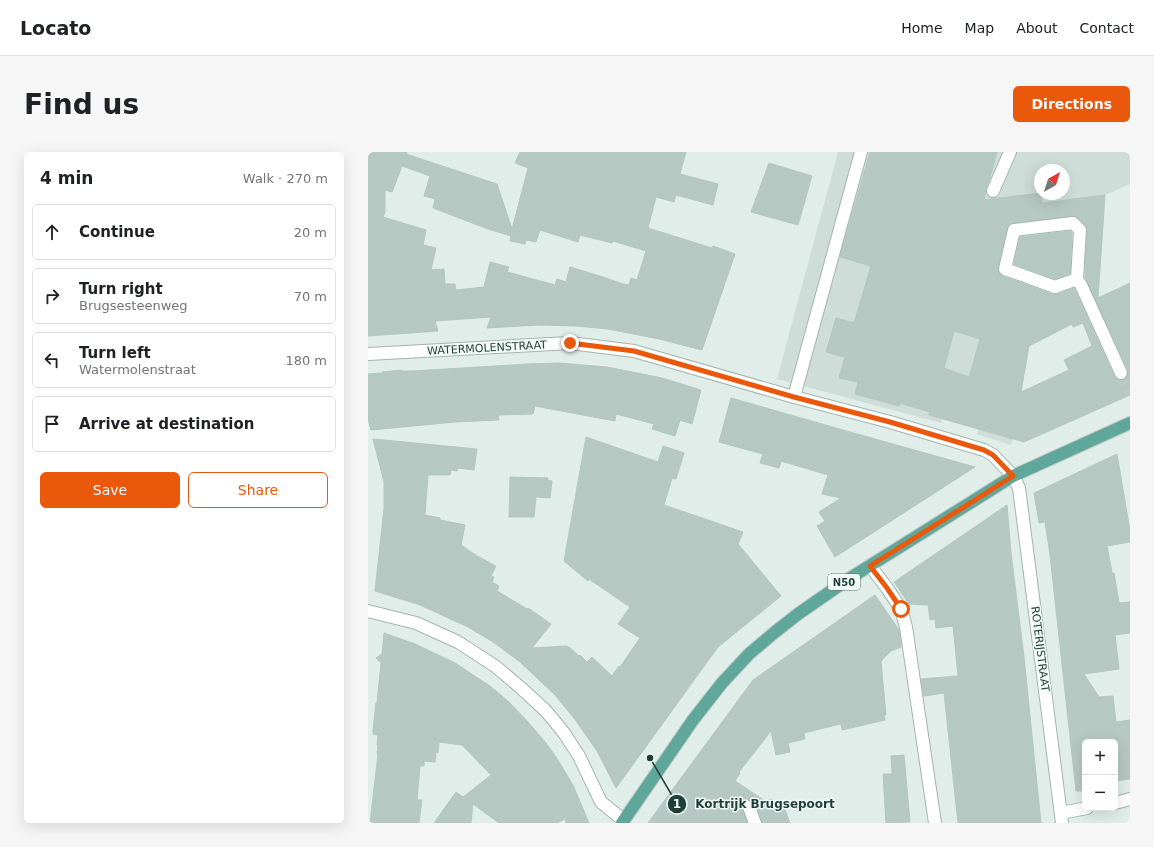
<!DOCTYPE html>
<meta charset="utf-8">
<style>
body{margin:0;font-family:"DejaVu Sans",sans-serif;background:#f6f6f6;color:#202124}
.controls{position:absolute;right:12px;bottom:12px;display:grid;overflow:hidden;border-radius:6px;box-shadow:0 4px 16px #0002}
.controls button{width:36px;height:36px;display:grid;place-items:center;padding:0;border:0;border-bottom:1px solid #e0e0e0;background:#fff;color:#202124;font:20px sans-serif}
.compass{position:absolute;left:666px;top:12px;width:36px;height:36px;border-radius:50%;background:#fff;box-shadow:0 4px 16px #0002;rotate:39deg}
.stop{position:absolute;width:12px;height:12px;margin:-9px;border:3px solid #ea580c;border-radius:50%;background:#fff}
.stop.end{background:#ea580c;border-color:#fff;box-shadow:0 1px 4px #0008}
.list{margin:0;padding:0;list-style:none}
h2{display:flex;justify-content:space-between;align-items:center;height:52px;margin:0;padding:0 16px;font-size:17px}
h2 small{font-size:13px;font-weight:400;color:#757577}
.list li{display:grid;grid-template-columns:26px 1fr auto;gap:12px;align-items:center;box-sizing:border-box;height:56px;margin:0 8px 8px;padding:0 8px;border:1px solid #e0e0e0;border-radius:6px}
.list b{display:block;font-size:15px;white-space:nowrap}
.list p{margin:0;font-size:13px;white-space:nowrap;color:#757577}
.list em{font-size:13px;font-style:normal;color:#757577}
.actions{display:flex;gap:8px;padding:12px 16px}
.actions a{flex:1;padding:9px 0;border:1px solid #ea580c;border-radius:6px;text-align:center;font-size:14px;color:#ea580c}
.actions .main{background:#ea580c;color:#fff}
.icon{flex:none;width:22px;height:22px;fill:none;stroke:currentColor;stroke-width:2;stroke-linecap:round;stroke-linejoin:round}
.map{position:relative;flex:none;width:762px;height:671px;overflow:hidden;border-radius:6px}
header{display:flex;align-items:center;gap:24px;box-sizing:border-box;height:56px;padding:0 20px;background:#fff;border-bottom:1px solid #e0e0e0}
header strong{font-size:19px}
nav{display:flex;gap:22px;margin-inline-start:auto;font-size:14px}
.intro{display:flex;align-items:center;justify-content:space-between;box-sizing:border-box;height:96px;padding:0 24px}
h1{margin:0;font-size:28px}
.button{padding:10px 18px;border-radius:6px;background:#ea580c;color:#fff;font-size:14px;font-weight:700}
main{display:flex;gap:24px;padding:0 24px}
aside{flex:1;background:#fff;border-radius:6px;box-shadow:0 4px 16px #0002}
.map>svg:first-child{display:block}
.built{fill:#ceddd7;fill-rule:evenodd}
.building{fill:#b5c8c1;stroke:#b2c7c0;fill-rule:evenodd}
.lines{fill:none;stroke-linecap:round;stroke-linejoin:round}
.minor-tunnel{stroke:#b9cac5;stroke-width:12;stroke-dasharray:12 6;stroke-linecap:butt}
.minor-casing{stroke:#a2b5b0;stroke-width:14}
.major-casing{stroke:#c0c9c8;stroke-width:14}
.minor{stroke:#fff;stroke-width:12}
.major{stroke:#5fa79b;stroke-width:12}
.route{stroke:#ea580c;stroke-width:5}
.labels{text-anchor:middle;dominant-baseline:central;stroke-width:3;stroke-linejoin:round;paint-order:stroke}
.shield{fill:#f1f9f5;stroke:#5e7771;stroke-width:1}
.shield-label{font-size:10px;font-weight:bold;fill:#1f3f39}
.street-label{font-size:11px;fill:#1f3f39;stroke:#f1f9f5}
.leader{fill:none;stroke:#1f3f39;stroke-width:1.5}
.callout-dot{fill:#1f3f39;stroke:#f1f9f5;stroke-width:1.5}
.mark-label{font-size:12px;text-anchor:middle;font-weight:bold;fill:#fff}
.callout-label{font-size:12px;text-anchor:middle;font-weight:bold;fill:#1f3f39;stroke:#f1f9f5;stroke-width:3;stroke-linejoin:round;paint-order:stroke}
</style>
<header>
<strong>Locato</strong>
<nav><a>Home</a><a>Map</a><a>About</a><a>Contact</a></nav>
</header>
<div class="intro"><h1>Find us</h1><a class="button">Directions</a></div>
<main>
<aside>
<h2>4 min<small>Walk · 270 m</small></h2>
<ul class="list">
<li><svg class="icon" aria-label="ahead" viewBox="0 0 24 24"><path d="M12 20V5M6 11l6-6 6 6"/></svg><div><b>Continue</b></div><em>20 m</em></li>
<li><svg class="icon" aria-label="right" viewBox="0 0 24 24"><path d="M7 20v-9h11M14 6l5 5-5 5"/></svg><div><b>Turn right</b><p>Brugsesteenweg</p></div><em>70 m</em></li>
<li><svg class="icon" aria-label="left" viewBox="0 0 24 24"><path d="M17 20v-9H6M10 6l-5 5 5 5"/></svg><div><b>Turn left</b><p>Watermolenstraat</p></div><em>180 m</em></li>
<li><svg class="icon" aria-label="arrive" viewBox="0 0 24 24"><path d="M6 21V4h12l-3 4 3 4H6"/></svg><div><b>Arrive at destination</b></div></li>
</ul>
<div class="actions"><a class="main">Save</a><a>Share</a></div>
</aside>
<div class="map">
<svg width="762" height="671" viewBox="0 0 762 671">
<rect width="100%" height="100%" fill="#e0ede8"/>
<path class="built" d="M470,0H762V32L737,43L625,58L605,131L645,287L643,293L609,282L611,277L614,211L605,209L601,225L588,221L573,271L409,227ZM672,18H696V42H672Z"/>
<g class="building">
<path d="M0,0H39L38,2L129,32L144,77L160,16L147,11L152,0H318L312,22L350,32L345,53L308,43L306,50L288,45L280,76L344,96L345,94L367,102L334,198L291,187L240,177L208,174L170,173L119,176L123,165L67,169L70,179L0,184ZM34,14L62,24L56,44L67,47L65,56L120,77L143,84L142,89L157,92L158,88L168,90L172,78L210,90L212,83L244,91L245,89L278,99L269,128L263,126L261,133L255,132L235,125L202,115L198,130L189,127L187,133L139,120L141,115L122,110L116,135L88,138L87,132H77L76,117L63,118L68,96L55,93L58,78L15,65L17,60V38L24,40Z"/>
<path d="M502,0H629L621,29L618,36L616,48L672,41L674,51L737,43L730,146L762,131V243L656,290L561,263L562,260L532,251L531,254L487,242L490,230L471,226L477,205L458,200L468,166L486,171L503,114L472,105ZM704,64L710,66L719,76L717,125L760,218V221L759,225L756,228L749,227L746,224L706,136L690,142H684L634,124L630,119V115L639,76L641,72L645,71ZM715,171L724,194L696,208L701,218L653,240L661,194L704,172L705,175ZM586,179L612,187L601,225L576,216Z"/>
<path d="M401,11L444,24L430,73L383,60Z"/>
<path d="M702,79L704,81L702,122L687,127L646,112L652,85Z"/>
<path d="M191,211L239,215L294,226L333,238L324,272L312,268L307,284L284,277L286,272L248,262L247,269L167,254L165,262L130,263L131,268L87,270L3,278L0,267V222L14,221V220L34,218V219H45L160,212Z"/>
<path d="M363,246L482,280L607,315L467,405L449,374L457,369L451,360L473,346L454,342L460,323L413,309L411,316L392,311L395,302L351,290Z"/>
<path d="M218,285L290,310L295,294L316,301L308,327L304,326L296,353L375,380L370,392L413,444L350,495L248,636L229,599L206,566L187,543L152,510L125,490L100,475L52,453L7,439L16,356V330L5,287L109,297L106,318L90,316L89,319L83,318L82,323H60L57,363L72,366V368L97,373L93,393L109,404L128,414L123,424L126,425L124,430L131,434L129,439L159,457L160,456L183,472L164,496L198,494L202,496L211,504L212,503L219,510L224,505L244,524L251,514L252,515L272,486L250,472L262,455L221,427L220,429L196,409Z"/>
<path d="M749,302L762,379V390L739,394L744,421H746L751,451L762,450V481L747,483L751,517L716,522L731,545L745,544L748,570L762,568V627L747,629V590H717V639H708L682,403L677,370L671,371L666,341Z"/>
<path d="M142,325L180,326L179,328L184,329L182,346L168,345L166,365H141Z"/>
<path d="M639,353L643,401L656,505L673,671H590L576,541L556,544L553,527L590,524L585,474L568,476L567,467L562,468L560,453L541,452L526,430Z"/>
<path d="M507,443L531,478L533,495L523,499L513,509L518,563H516L517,568L474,578L473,572H472L436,581L437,587L420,591L422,600L408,603L403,579L371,620L372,621L367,629L397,649L404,647L406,653L414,650L422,671H394L388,652L385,649L382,648L375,650L374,654L379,671H280L385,528Z"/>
<path d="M16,481L47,492L87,511L122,534L141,550L159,569L178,591L188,605L205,633L221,671H198L197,667L189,671H131L105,652L103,671H66L88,640L95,645L123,623L94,593L71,590L70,601L68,600L67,610L56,609V614H52L49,648H54L51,671H2L10,602H9L10,593H9L10,583L5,582V578L8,551H9L13,511L8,506L14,502Z"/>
<path d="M536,603L542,670L518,671L515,622H524L523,604Z"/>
</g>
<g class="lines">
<path class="minor-tunnel" d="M753,221L762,241"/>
<g class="minor-casing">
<g id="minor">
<path d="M625,39L642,0"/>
<path d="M705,71L712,78L709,127L687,135L637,117L646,78Z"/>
<path d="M709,127L713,133L753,221"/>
<path d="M0,202L202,191L266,199L426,245L522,270L616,298L625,303L645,324L651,336L694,671"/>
<path d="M426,245L493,0"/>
<path d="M502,414L519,436L533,457L538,475L567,671"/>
<path d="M0,459L48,471L90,490L127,514L153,536L178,559L196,581L211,604L233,650L255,668"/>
<path d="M747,651L762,647"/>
<path d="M381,655L387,671"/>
<path d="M693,661L719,656"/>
</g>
</g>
<g class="major-casing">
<path id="major" d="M254,671L325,568L354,531L381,502L407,480L430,462L479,428L645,324L762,271"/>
</g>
<use href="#minor" class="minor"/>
<use href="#major" class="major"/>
</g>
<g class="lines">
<path class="route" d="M202,191L266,199L426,245L522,270L616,298L625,303L645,324L502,414L519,436L533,457"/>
</g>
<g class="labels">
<rect class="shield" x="460" y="422" width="32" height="16" rx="3"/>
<g class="shield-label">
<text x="476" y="430">N50</text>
</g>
<g class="street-label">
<text transform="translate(119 196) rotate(-3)">WATERMOLENSTRAAT</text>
<text transform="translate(672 497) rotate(83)">ROTERIJSTRAAT</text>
</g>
</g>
<path class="leader" d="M282 606L309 652"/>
<g class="callout-dot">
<circle cx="282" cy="606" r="4"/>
<circle cx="309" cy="652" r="10"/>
</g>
<g class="mark-label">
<text x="309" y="656">1</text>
</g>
<g class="callout-label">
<text x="397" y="656">Kortrijk Brugsepoort</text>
</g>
</svg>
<div class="controls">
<button>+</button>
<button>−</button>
</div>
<svg class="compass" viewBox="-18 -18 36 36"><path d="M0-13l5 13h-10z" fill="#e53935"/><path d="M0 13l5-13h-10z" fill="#757577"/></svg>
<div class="stop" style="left:533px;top:457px"></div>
<div class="stop end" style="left:202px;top:191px"></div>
</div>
</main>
